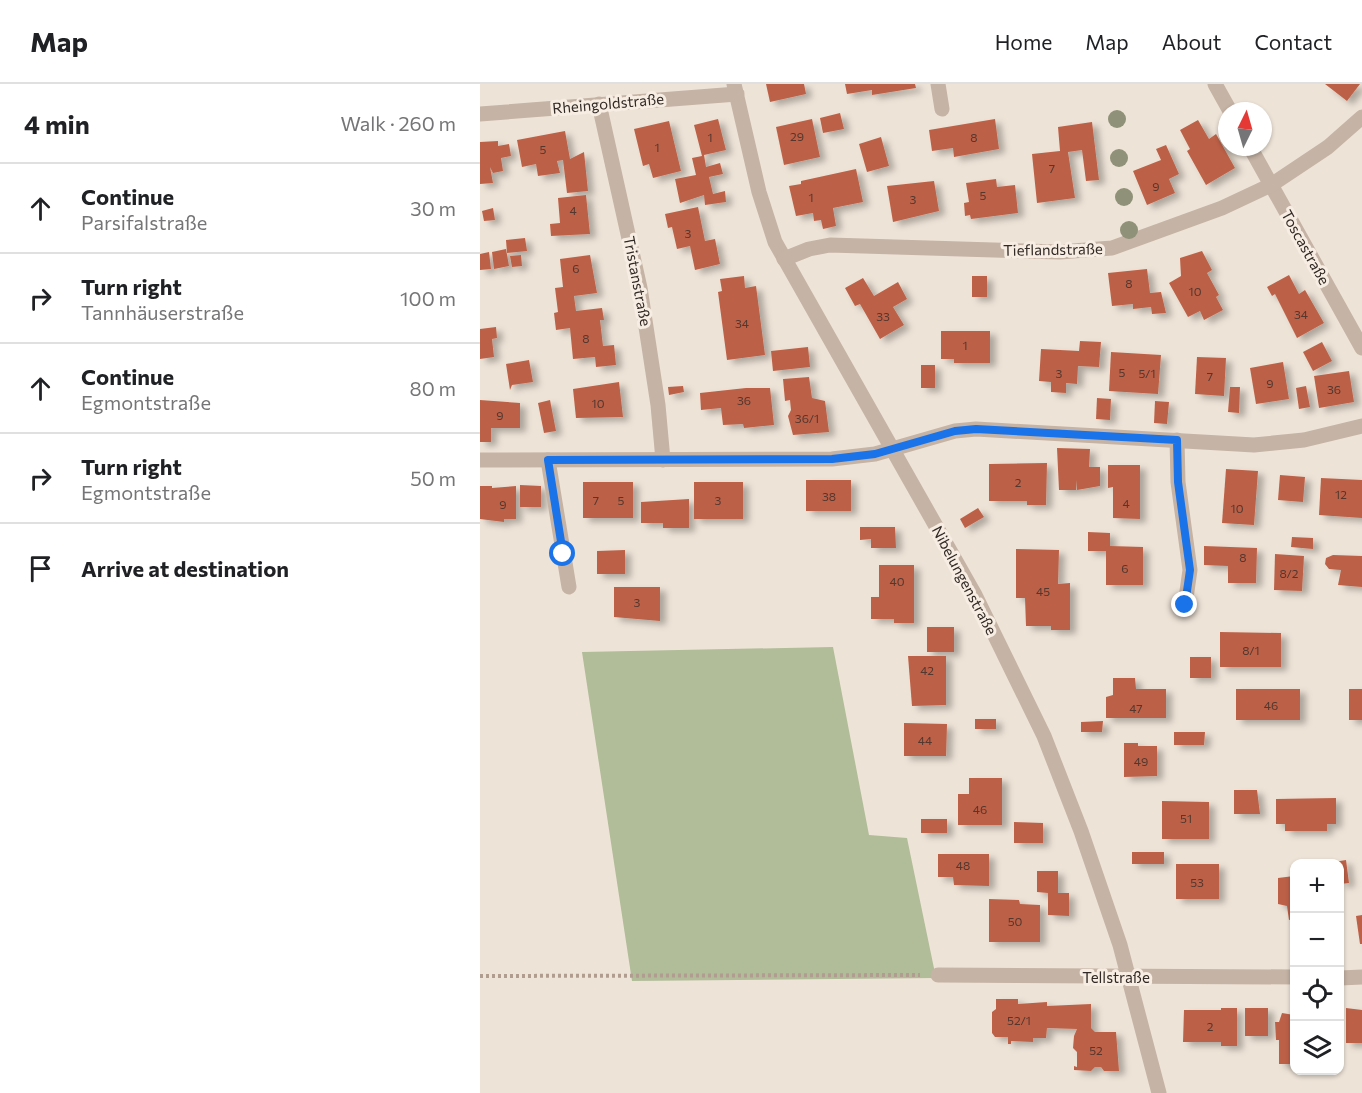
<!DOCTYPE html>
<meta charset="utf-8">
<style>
body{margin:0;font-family:Commissioner,sans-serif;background:#f2f2f2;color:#202124}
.controls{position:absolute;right:18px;bottom:18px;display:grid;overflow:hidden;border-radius:12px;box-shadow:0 2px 4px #0004}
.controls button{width:54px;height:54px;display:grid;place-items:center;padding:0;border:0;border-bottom:2px solid #e0e0e0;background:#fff;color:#202124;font:30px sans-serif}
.compass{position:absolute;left:738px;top:18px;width:54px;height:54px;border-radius:50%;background:#fff;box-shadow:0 2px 4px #0004;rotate:5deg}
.stop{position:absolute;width:18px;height:18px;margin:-14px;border:4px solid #1a73e8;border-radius:50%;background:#fff}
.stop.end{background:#1a73e8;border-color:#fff;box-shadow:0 2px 6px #0008}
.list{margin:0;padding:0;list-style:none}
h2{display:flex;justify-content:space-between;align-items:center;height:78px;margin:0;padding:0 24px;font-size:26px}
h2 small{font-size:20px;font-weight:400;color:#757577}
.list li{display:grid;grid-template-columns:39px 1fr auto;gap:18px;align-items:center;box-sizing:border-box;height:90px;padding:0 24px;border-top:2px solid #e0e0e0}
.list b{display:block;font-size:22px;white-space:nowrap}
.list p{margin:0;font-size:20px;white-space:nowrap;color:#757577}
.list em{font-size:20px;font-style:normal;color:#757577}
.icon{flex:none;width:33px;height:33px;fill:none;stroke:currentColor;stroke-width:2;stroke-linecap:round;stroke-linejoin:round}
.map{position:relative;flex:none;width:882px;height:1009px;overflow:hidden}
header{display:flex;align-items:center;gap:36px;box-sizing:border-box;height:84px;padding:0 30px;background:#fff;border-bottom:2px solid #e0e0e0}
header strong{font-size:28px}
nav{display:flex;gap:33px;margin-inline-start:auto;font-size:21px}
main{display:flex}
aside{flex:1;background:#fff}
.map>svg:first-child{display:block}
.green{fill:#b1bc99}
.building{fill:#bc6147;filter:url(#shadow)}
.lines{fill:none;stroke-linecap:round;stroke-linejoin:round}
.path{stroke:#b19d8f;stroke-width:4;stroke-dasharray:3 3;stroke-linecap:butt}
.minor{stroke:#c5b3a5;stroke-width:15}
.tree{fill:#8f9178}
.route{stroke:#1a73e8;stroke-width:8}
.labels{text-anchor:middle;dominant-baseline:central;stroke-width:6;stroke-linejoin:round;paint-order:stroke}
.number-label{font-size:12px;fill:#54372e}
.street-label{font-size:15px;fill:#312925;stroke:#f7ede3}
</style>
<header>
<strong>Map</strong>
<nav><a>Home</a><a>Map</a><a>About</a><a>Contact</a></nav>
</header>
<main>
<aside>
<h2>4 min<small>Walk · 260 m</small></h2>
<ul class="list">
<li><svg class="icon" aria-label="ahead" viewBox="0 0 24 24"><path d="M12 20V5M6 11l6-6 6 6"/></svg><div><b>Continue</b><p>Parsifalstraße</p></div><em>30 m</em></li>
<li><svg class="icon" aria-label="right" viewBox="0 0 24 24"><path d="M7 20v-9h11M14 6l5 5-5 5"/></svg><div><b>Turn right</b><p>Tannhäuserstraße</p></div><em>100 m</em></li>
<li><svg class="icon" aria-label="ahead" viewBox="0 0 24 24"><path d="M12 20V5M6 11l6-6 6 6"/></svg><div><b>Continue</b><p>Egmontstraße</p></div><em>80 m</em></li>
<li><svg class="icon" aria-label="right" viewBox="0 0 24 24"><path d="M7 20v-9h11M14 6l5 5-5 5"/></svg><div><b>Turn right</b><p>Egmontstraße</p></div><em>50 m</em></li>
<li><svg class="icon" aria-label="arrive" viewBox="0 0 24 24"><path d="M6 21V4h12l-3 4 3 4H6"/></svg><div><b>Arrive at destination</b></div></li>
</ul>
</aside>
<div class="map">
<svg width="882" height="1009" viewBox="0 0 882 1009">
<defs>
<filter id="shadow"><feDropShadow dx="6" dy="4" stdDeviation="3" flood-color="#0004"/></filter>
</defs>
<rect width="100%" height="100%" fill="#eee3d7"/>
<path class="green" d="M353,563L389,751L427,754L456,894L152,897L102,568Z"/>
<g class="building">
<path d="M286,0H324L326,10L290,18Z"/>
<path d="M365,0H435L436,4L392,11V6L367,10Z"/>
<path d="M845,0H880L867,17Z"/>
<path d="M360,29L364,45L343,49L340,34Z"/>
<path d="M238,35L246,66L224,71L226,83L240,79L243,90L229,93L233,110L245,107L246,118L225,121L224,111L200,119L195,95L216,91L212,74L222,72L214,41Z"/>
<path d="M332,35L340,73L304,81L296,43Z"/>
<path d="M515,35L519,65L474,73L473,64L452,67L449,46Z"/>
<path d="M718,36L729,55L736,50L755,84L726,101L707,67L710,65L700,46Z"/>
<path d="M189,37L201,87L173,94L169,80L163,82L154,45Z"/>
<path d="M612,38L619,96L606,97L602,66L588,68L595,114L557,119L552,70L580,67L578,43Z"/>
<path d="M85,47L90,75L104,68L108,107L87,109L83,76L77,77L80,89L58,92L56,80L42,83L37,56Z"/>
<path d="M401,53L409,82L387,88L379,60Z"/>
<path d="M18,57V62L29,60L31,72L21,74L23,87L13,89L10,83L13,99L0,100V58Z"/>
<path d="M686,61L699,90L689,95L695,109L667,121L653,87L681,76L676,65Z"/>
<path d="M376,85L383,118L353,124L356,142L343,145L341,136L334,137L333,129L316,132L309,102L321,100V97Z"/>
<path d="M516,95L517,103L535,101L538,129L491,135L490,131L485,132L484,119L489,118L486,99Z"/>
<path d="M454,97L459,127L413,138L407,102Z"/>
<path d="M106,111L110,150L71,152L70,140L80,139L78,114Z"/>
<path d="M218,123L225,157L235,155L240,180L215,186L210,162L197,165L192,143L188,144L185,130Z"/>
<path d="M13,124L15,136L4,137L2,127Z"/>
<path d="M45,154L47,167L27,169L26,156Z"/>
<path d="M26,165L29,182L14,185L12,168Z"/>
<path d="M722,167L732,186L727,189L739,211L736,213L743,226L724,236L720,227L708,233L689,199L701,192L700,174Z"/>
<path d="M9,168L11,185L0,186V170Z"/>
<path d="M41,171L42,182L32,183L30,172Z"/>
<path d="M110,171L117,209L94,212L96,227L122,224L124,236H120L123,262L134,261L136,281L116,283L115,273L93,275L90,244L76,246L74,229L78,228L75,204L83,203L80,175Z"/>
<path d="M667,185L670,209L681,208L686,229L672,230L671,223L653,225V220L632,222L628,189Z"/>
<path d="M809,191L819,210L825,206L844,239L817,254L795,210L792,212L787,203Z"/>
<path d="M264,192L265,204L276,202L285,271L247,276L238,208L242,207L240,195Z"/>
<rect x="492" y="192" width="15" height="21"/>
<path d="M383,194L394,212L418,198L427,215L413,223L424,241L400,255L380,220L375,222L365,204Z"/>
<path d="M16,243L17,254L12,255L14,273L0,275V245Z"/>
<path d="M461,247H510V279H474V275H461Z"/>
<path d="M600,257L621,258L619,283L598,282L597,300L586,299V309L571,308V298L559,297L561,265L599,267Z"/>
<path d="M842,258L852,277L833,287L823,268Z"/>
<path d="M328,263L330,283L293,287L291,267Z"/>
<path d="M631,268L681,271L678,310L629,307Z"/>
<path d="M717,273L746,274L744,312L715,310Z"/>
<path d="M49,276L53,298L32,301L30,306L26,280Z"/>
<path d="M803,278L809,315L776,320L770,284Z"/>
<rect x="441" y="281" width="14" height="23"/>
<path d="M869,287L874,318L839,324L834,292Z"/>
<path d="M329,293L332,314L345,317L349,348L313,351L308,332L311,326L310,316L305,317L303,295Z"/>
<path d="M139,298L143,333L96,334L93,305Z"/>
<path d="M203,302L204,308L189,311L188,303Z"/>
<path d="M826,302L830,323L819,325L816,304Z"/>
<path d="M750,303H760L759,329L748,328Z"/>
<path d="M266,304H290L294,341L264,344L263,340L243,341L241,324L221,326L220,309Z"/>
<path d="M617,314L631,315L630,336L616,335Z"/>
<path d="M0,316L40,319V344H11V358H0Z"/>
<path d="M70,316L76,347L64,349L58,319Z"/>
<path d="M675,317L689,318L687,340L674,339Z"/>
<path d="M577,364L610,365L609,383H620V402L597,406L596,396V406H579Z"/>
<path d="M567,379L566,421H547V417H509V380Z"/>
<path d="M628,381H660V435L633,434V403L628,404Z"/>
<path d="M746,385L778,387L774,441L742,439Z"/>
<path d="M800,391L825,393L823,418L798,416Z"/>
<path d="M841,394L882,396V434L839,431Z"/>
<rect x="326" y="396" width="45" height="31"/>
<rect x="103" y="398" width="50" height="36"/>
<rect x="214" y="398" width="49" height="37"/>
<path d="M40,401L61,402V423H40Z"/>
<path d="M0,402H12V404L36,402V435H24V438L0,435Z"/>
<path d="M209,415V444H183V439H161V418Z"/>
<path d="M498,424L504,433L485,444L480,435Z"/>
<path d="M380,443H415L416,464H391V455L380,456Z"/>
<path d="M608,448L630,449V462L663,463V501H626V467H608Z"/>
<path d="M812,453L833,454V465L811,463Z"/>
<path d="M724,462L777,464L776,499H748V482L724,481Z"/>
<path d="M536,465L579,466L578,500L590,499V546H571V542H546L545,514H536Z"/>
<path d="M145,466V490H117V467Z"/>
<path d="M795,470L824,472L822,507L794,506Z"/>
<path d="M853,471L882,472V503L858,501L861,486L849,485L845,480L846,474Z"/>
<path d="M399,481H434V539H414V535H391V513H399Z"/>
<path d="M134,503H180V537L134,533Z"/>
<rect x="447" y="543" width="27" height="25"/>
<path d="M740,548L801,549V583H740Z"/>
<path d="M428,572H466V621L432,622Z"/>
<rect x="710" y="573" width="21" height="21"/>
<path d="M633,594H655L656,605H686V634H626V613L633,611Z"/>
<rect x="756" y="605" width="64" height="31"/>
<rect x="869" y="605" width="13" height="31"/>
<rect x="495" y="635" width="21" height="10"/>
<path d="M623,637L622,648H601V638Z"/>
<path d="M424,639L467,640L466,672H424Z"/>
<path d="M694,648H725L724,661H694Z"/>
<path d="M644,659H658V662H677V692L644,693Z"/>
<path d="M489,694H522V741H478V710H489Z"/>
<path d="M754,706H777L780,730H754Z"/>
<path d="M856,714V740H847V747H805V740H796V715Z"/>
<path d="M682,717L729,718V755H682Z"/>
<rect x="441" y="735" width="26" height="14"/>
<path d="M534,738L563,739V759H534Z"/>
<rect x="652" y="768" width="32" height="12"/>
<path d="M458,770H509V802L474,801L473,793H458Z"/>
<path d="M866,776L869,799L860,800V780L854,778Z"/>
<rect x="696" y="780" width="43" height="35"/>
<path d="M557,787H578V809H589V832L568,831V809L557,808Z"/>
<path d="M814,792V835L809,836L807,822L798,820V794Z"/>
<path d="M509,815L539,816L540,820L560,821V858H509Z"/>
<path d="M882,831V860H880L876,832Z"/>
<path d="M516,915H538V920L567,918V922L611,920V944L615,948H636L639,987H624L621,983H615L611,987L594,986V982L597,983V968L593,964L594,952L597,945L567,944L566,954H553V958L531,957V960H528V953H515L512,949V928L516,925Z"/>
<path d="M741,924H757V962H741V958H703L704,926H741Z"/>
<rect x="765" y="924" width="23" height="28"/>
<path d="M866,924L882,926V959H866Z"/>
<path d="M802,929L814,931V980H799V956H796L795,938H799Z"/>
</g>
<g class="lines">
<path class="path" d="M0,892L440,891"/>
<g class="minor">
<path d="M254,0L279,108L295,158L495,511L564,652L601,747L640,861L679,1009"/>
<path d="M458,0L462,25"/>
<path d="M735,0L750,27"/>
<path d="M119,20L160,204L178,321L183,376"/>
<path d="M0,30L257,10"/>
<path d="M770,63L882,264"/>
<path d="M304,175L329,165L350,161L580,168L632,164L742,124L791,101L848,63L882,33"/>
<path d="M697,356L698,398L710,486L705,521"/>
<path d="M0,376L352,375L395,370L475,347L496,345L774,361L824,356L882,342"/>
<path d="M68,376L89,503"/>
<path d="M458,891L814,893"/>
<path d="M860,894L882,893"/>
</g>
</g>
<g class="tree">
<circle cx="637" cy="35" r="9"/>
<circle cx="639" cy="74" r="9"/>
<circle cx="644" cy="113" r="9"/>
<circle cx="649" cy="146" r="9"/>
</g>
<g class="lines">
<path class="route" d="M83,470L68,376L352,375L395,370L475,347L496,345L697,356L698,398L710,486L705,521"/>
</g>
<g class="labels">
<g class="number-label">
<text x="317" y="52">29</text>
<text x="230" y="53">1</text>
<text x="494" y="53">8</text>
<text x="177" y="63">1</text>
<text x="63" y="65">5</text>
<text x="572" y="84">7</text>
<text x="676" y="102">9</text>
<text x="503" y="111">5</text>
<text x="331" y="113">1</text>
<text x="433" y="115">3</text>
<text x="93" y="126">4</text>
<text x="208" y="149">3</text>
<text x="96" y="184">6</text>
<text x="649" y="199">8</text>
<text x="715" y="207">10</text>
<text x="821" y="230">34</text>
<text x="403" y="232">33</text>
<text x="262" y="239">34</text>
<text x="106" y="254">8</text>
<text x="485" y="261">1</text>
<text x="642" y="288">5</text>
<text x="579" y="289">3</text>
<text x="667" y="289">5/1</text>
<text x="730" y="292">7</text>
<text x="790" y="299">9</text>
<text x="854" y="305">36</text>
<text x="264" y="316">36</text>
<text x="118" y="319">10</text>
<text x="20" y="331">9</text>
<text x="327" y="334">36/1</text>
<text x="538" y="398">2</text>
<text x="861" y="410">12</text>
<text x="349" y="412">38</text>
<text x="116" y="416">7</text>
<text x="141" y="416">5</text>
<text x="238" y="416">3</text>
<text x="646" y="419">4</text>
<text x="23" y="420">9</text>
<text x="757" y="424">10</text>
<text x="763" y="473">8</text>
<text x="645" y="484">6</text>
<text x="809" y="489">8/2</text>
<text x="417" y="497">40</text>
<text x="563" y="507">45</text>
<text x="157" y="518">3</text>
<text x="771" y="566">8/1</text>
<text x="447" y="586">42</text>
<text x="791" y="621">46</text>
<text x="656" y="624">47</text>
<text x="445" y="656">44</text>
<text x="661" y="677">49</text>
<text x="500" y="725">46</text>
<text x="706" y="734">51</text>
<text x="483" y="781">48</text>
<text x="717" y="798">53</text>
<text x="535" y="837">50</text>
<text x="539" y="936">52/1</text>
<text x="730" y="942">2</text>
<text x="616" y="966">52</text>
</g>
<g class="street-label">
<text transform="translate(128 19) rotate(-5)">Rheingoldstraße</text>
<text transform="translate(826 163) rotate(61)">Toscastraße</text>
<text transform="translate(573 165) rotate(-1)">Tieflandstraße</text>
<text transform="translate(158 197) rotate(79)">Tristanstraße</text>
<text transform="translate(485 496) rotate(62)">Nibelungenstraße</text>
<text x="636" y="893">Tellstraße</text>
</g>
</g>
</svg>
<div class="controls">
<button>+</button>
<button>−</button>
<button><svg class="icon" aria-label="locate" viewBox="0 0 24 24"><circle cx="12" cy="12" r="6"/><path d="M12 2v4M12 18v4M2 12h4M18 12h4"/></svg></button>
<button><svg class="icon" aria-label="layers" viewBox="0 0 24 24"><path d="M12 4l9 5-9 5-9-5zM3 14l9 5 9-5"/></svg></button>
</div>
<svg class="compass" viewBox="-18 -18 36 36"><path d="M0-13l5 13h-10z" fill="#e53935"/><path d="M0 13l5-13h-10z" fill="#757577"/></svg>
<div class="stop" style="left:83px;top:470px"></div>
<div class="stop end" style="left:705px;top:521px"></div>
</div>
</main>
